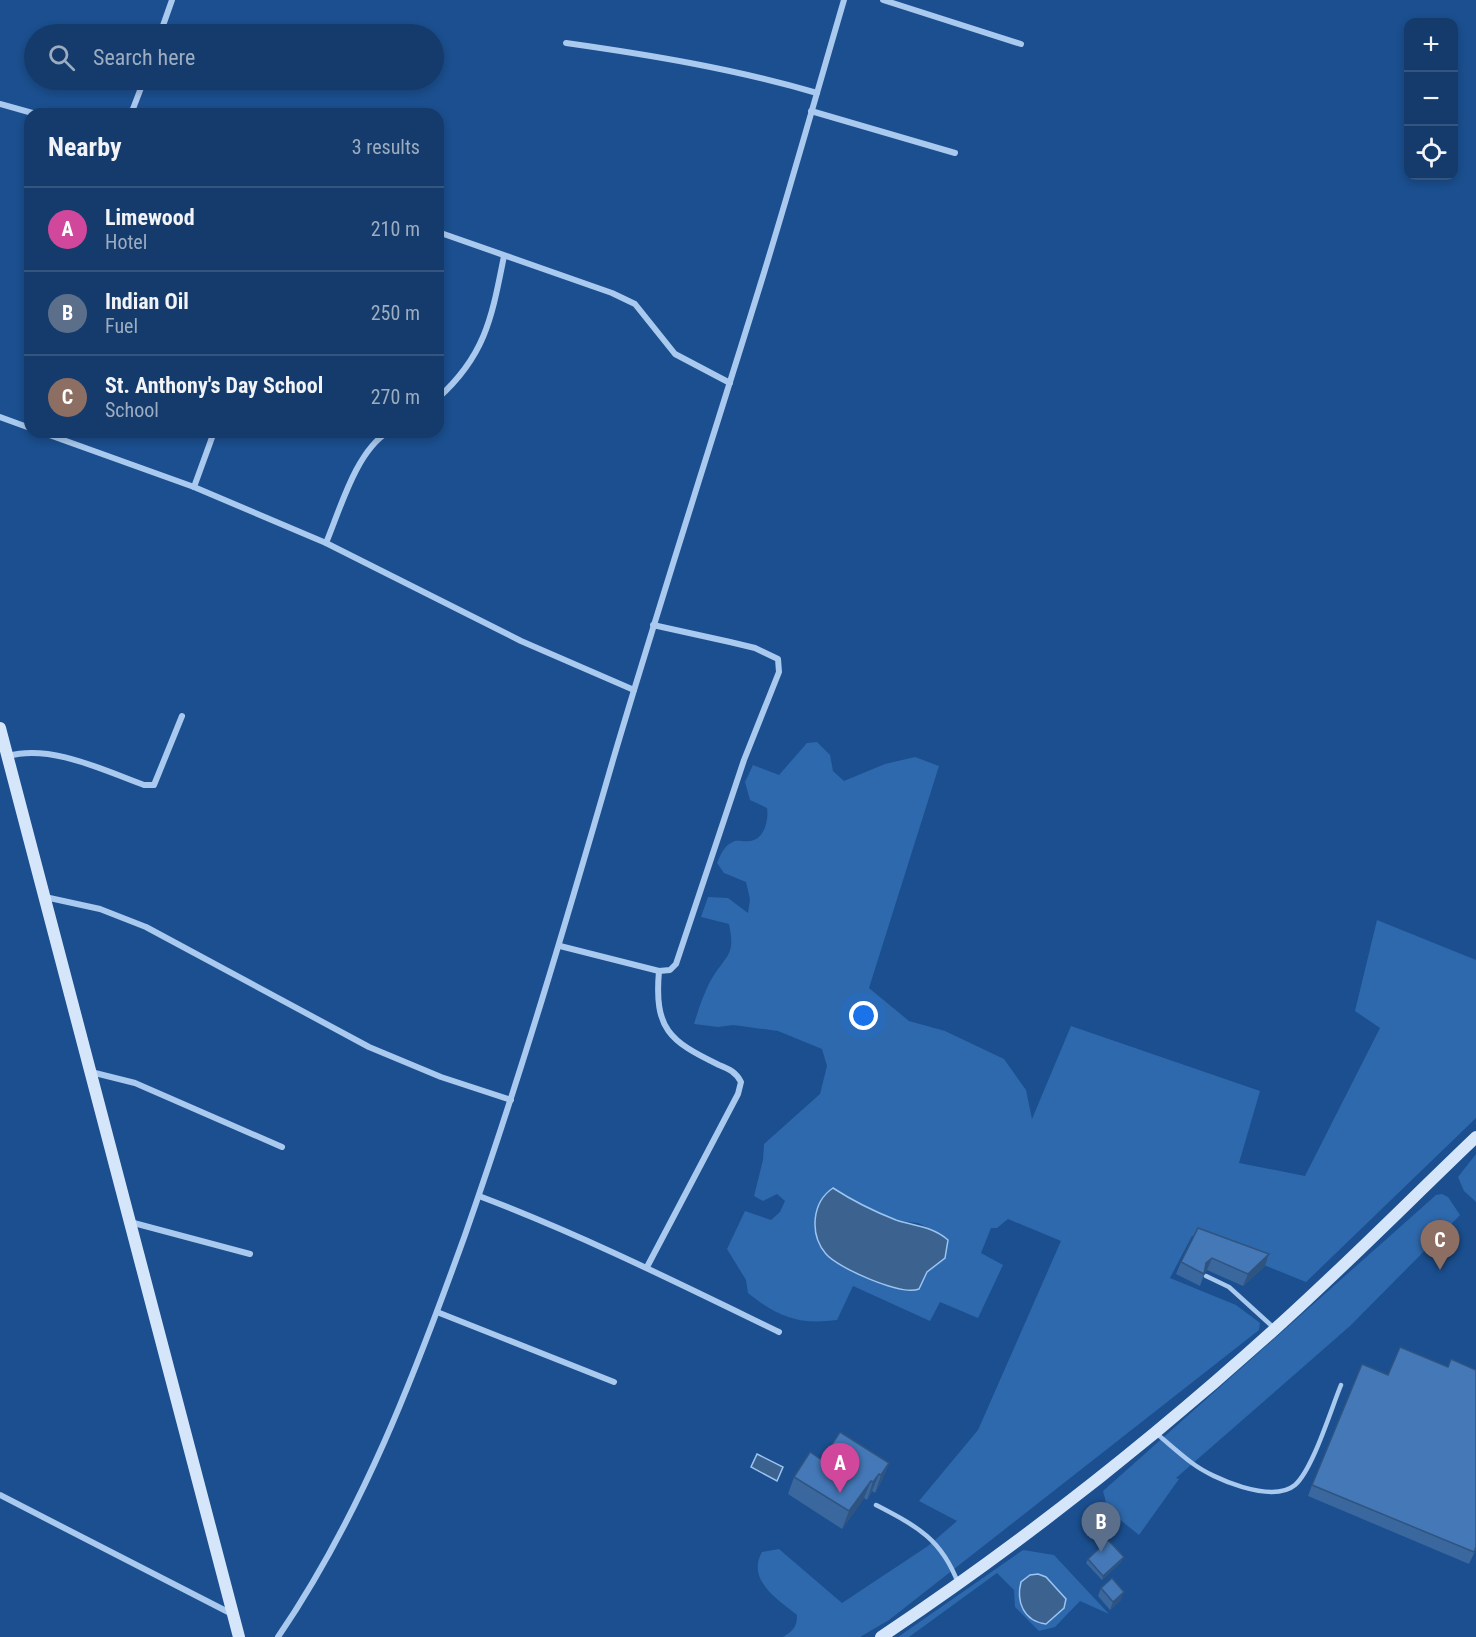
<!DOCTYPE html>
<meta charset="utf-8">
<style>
body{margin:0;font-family:"Roboto Condensed",sans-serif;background:#1d4271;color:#f1f3f6}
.controls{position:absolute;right:18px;top:18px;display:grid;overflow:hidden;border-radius:12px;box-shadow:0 3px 9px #0003}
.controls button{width:54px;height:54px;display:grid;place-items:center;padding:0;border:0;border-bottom:2px solid #33557e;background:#143b6b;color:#f1f3f6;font:30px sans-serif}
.you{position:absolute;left:864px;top:1016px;width:21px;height:21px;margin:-15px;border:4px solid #fff;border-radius:50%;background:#1a73e8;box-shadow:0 0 0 9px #1a73e833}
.badge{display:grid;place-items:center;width:39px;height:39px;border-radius:50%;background:#8c9099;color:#fff;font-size:20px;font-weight:700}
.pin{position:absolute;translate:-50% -50px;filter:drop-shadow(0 2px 3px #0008)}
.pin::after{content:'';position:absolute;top:32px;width:21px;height:18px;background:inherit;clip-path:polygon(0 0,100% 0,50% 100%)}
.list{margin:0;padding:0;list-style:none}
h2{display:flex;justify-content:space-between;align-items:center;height:78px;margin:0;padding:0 24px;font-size:26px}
h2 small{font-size:20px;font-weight:400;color:#9dadc1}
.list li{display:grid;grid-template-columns:39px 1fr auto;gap:18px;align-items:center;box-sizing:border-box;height:84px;padding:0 24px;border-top:2px solid #33557e}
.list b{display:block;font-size:22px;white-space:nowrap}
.list p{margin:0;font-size:20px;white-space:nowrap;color:#9dadc1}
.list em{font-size:20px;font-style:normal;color:#9dadc1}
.icon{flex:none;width:33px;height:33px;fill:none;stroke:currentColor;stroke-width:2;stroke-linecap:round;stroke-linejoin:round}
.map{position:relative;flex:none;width:1476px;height:1637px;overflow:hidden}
.search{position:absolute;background:#143b6b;box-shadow:0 3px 9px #0003;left:24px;top:24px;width:420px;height:66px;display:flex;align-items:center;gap:15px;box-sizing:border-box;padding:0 21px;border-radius:33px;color:#9dadc1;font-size:22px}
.panel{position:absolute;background:#143b6b;box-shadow:0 3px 9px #0003;left:24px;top:108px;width:420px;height:330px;border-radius:18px}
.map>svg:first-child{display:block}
.green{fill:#2e69ad;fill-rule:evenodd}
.water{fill:#3c6290;stroke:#9cc4f0;stroke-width:1.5}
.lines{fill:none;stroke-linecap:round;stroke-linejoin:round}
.lane{stroke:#a9c9ee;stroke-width:4.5}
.street{stroke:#a9c9ee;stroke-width:6}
.secondary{stroke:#d6e6fa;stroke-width:12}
.wall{fill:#3a679d}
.shaded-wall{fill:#305480}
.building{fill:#4478b7;stroke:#305480;stroke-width:1.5}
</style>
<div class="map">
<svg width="1476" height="1637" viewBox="0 0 1476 1637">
<rect width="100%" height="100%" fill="#1b4f8f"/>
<g class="green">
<path d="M817,742L830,755L833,771L844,781L885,764L915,757L939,766L869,988L909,1021L945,1031L1004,1059L1026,1090L1032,1119L1071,1026L1260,1091L1239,1163L1305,1176L1380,1028L1355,1011L1377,920L1476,960V1118L1306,1282L1192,1236L1170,1278L1236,1305L1260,1323L1259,1330L889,1620L860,1637H783C793,1631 797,1627 797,1615C778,1600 746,1580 762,1552L779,1549L842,1603L928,1546L957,1521L919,1501L978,1430L1061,1241L1008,1219L997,1228H991L981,1253L1003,1265L978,1318L940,1302L930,1321L853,1286L837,1320C799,1325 778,1317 748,1293L746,1280L727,1249L745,1211L771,1220L780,1212L785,1201L777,1194L763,1201L754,1196L763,1160L764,1144L820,1094L827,1066L822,1049L778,1031L733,1025L718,1027L694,1024C699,1008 705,989 714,975C729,953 735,953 729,924L701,917L708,897L728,898L748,913L750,899L746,882L724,873L717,863C721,854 724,845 735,841C739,840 744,842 749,841C764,841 769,820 767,808L750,800L745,782L753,765L779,775L807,743ZM832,1188L860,1205L900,1221L918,1223L941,1234L945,1258L927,1272L919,1289Z"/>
<path d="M1476,1154V1202L1464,1191L1458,1177Z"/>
<path d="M1442,1194L1448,1197L1460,1215L1350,1326L1176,1478L1179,1479L1139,1535L1108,1510L1103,1491L1436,1195Z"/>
<path d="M1023,1550L1054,1555L1109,1614L1080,1601L1055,1627L1039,1631L1015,1607L1014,1590L997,1573L909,1637H898Z"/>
</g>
<g class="water">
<path d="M833,1188C853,1201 873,1211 896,1220C914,1226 932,1226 948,1240L945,1258L927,1272L919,1289C901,1296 838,1268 826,1254C809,1234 812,1202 833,1188Z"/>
<path d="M757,1454L783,1467L777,1481L751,1467Z"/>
<path d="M1038,1574L1046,1577L1066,1599L1064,1608L1046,1624C1023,1621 1016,1601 1021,1582L1030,1575Z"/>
</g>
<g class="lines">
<g class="lane">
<path d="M1206,1276L1229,1287L1273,1327"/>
<path d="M1157,1434C1168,1443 1180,1454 1192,1463C1213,1479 1272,1504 1295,1485C1313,1469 1331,1409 1341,1385"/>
<path d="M876,1505C916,1526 941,1538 958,1583"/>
</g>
<g class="street">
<path d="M883,0L1021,44"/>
<path d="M160,34L172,0"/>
<path d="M566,43C651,55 735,69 817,93"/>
<path d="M0,104L36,114"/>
<path d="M811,111L955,153"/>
<path d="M131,114L144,80"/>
<path d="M438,232L612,293L635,304L675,354L730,383"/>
<path d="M438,398C486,355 492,316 504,256"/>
<path d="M0,417L30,428"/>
<path d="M41,432L194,487L326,543L521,641L634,690"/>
<path d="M194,487L214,432"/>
<path d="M326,543C340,510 356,451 388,432"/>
<path d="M8,756C51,744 103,770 144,785H154L182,716"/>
<path d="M45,897L100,909L146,927L369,1047L441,1077L511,1100"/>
<path d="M560,946L659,971L670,970L676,964L744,760L779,672L778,659L755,648L730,642L653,625"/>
<path d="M91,1072L135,1083L282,1147"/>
<path d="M479,1196C582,1235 680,1284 779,1332"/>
<path d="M130,1222L250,1254"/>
<path d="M647,1267L738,1094L741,1082C736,1072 729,1069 719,1065C669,1041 654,1029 659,971"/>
<path d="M437,1312L614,1382"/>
<path d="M0,1495L232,1614"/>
<path d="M278,1637C362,1514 415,1374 465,1235C520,1078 567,919 613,760C661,598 713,438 763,276C791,185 817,92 844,0"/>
</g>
<g class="secondary">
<path d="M0,728L239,1637"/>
<path d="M881,1637C1020,1544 1151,1441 1275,1329C1344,1267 1409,1201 1476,1137"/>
</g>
</g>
<g class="wall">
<path d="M1198,1228L1269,1254L1265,1266L1243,1286L1207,1270L1205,1272L1200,1286L1176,1274L1181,1262Z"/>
<path d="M1448,1367L1476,1370V1549L1469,1564L1308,1496L1312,1485L1388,1375Z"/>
<path d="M822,1460L889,1463L882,1480L875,1493L872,1491L867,1500L864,1498L842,1529L788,1494L794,1477Z"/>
<path d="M1088,1559L1122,1561L1102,1580L1086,1563Z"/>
<path d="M1101,1588L1121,1600L1110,1610L1098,1596Z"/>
</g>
<g class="shaded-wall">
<path d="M1269,1254L1265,1266L1243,1286L1248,1274Z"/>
<path d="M1212,1258L1207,1270L1203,1273L1206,1263Z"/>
<path d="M889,1463L882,1480L875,1493L881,1475Z"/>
<path d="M879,1474L872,1491L867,1500L873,1482Z"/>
<path d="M871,1481L864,1498L842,1529L849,1511Z"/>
<path d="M1124,1557L1122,1561L1102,1580L1103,1576Z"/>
<path d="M1124,1592L1121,1600L1110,1610L1113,1602Z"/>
</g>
<g class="building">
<path d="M1198,1228L1269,1254L1248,1274L1212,1258L1206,1263L1204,1274L1181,1262Z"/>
<path d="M1400,1347L1448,1367L1451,1359L1476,1370V1547L1474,1552L1312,1485L1362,1364L1388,1375Z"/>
<path d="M840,1432L889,1463L881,1475L879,1474L873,1482L871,1481L849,1511L794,1477L810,1452L822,1460Z"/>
<path d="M1108,1540L1124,1557L1103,1576L1088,1559Z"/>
<path d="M1112,1578L1124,1592L1113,1602L1101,1588Z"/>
</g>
</svg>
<div class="controls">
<button>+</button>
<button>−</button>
<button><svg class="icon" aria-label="locate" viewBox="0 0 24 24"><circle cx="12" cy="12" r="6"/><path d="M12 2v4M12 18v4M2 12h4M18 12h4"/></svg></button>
</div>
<div class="you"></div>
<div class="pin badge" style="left:840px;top:1493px;background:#d1479c">A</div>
<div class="pin badge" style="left:1101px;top:1552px;background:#5c6f8a">B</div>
<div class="pin badge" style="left:1440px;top:1270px;background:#8d6e63">C</div>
<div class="search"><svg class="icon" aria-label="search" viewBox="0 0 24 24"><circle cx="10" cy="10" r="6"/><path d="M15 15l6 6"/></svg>Search here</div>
<section class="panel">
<h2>Nearby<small>3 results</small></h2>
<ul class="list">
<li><span class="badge" style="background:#d1479c">A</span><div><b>Limewood</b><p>Hotel</p></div><em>210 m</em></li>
<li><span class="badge" style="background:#5c6f8a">B</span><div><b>Indian Oil</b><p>Fuel</p></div><em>250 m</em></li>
<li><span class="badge" style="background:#8d6e63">C</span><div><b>St. Anthony's Day School</b><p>School</p></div><em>270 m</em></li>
</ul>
</section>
</div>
